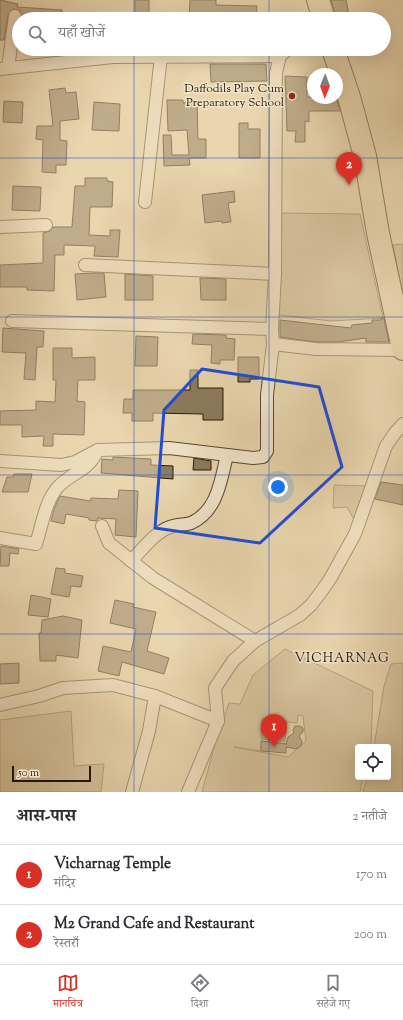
<!DOCTYPE html>
<html lang="hi">
<meta charset="utf-8">
<style>
body{margin:0;font-family:"Sorts Mill Goudy","Noto Serif Devanagari",serif;background:#f7f7f7;color:#2b2b33}
.controls{position:absolute;right:12px;bottom:12px;display:grid;overflow:hidden;border-radius:4px;box-shadow:0 4px 16px #0002}
.controls button{width:36px;height:36px;display:grid;place-items:center;padding:0;border:0;border-bottom:1px solid #e1e1e2;background:#fff;color:#2b2b33;font:20px sans-serif}
.compass{position:absolute;left:307px;top:68px;width:36px;height:36px;border-radius:50%;background:#fff;box-shadow:0 4px 16px #0002;rotate:181deg}
.scale{position:absolute;left:12px;bottom:10px;width:79px;box-sizing:border-box;padding-left:4px;border:2px solid #271806;border-top:0;font-size:11px;line-height:14px;white-space:nowrap;color:#271806;-webkit-text-stroke:3px #f1e4ca;paint-order:stroke}
.you{position:absolute;left:278px;top:487px;width:14px;height:14px;margin:-10px;border:3px solid #fff;border-radius:50%;background:#1a73e8;box-shadow:0 0 0 6px #1a73e833}
.badge{display:grid;place-items:center;width:26px;height:26px;border-radius:50%;background:#d93025;color:#fff;font-size:13px;font-weight:700}
.pin{position:absolute;translate:-50% -33px;filter:drop-shadow(0 1px 2px #0008)}
.pin::after{content:'';position:absolute;top:21px;width:14px;height:12px;background:inherit;clip-path:polygon(0 0,100% 0,50% 100%)}
.list{margin:0;padding:0;list-style:none}
h2{display:flex;justify-content:space-between;align-items:center;height:52px;margin:0;padding:0 16px;font-size:17px}
h2 small{font-size:13px;font-weight:400;color:#7c7c81}
.list li{display:grid;grid-template-columns:26px 1fr auto;gap:12px;align-items:center;box-sizing:border-box;height:60px;padding:0 16px;border-top:1px solid #e1e1e2}
.list b{display:block;font-size:15px;white-space:nowrap}
.list p{margin:0;font-size:13px;white-space:nowrap;color:#7c7c81}
.list em{font-size:13px;font-style:normal;color:#7c7c81}
.icon{flex:none;width:22px;height:22px;fill:none;stroke:currentColor;stroke-width:2;stroke-linecap:round;stroke-linejoin:round}
.map{position:relative;flex:none;width:403px;height:792px;overflow:hidden}
.search{position:absolute;background:#fff;box-shadow:0 4px 16px #0002;left:12px;right:12px;top:12px;height:44px;display:flex;align-items:center;gap:10px;box-sizing:border-box;padding:0 14px;border-radius:22px;color:#7c7c81;font-size:15px}
.sheet{height:172px;background:#fff}
nav{display:flex;justify-content:space-around;align-items:center;box-sizing:border-box;height:56px;border-top:1px solid #e1e1e2;background:#fff;font-size:11px;color:#7c7c81}
nav a{display:grid;justify-items:center;gap:2px}
nav .on{color:#d93025}
.map>svg:first-child{display:block}
.green{fill:#c8b691;stroke:#78674c;fill-rule:evenodd}
.water{fill:#a79575;stroke:#746349}
.building{fill:#8c7b5d;stroke:#271806}
.lines{fill:none;stroke-linecap:round;stroke-linejoin:round}
.street-casing{stroke:#584830;stroke-width:14}
.highway-casing{stroke:#271806;stroke-width:24}
.street{stroke:#f1e4ca;stroke-width:12}
.highway{stroke:#e9d6ae;stroke-width:22}
.marked{fill:none;stroke:#1d4ed8;stroke-width:3;stroke-linejoin:round}
.grid{fill:none;stroke:#1d4ed8;stroke-width:1;stroke-opacity:0.55}
.poi-dot{fill:#8f2418;stroke:#f1e4ca;stroke-width:1.5}
.labels{text-anchor:middle;dominant-baseline:central;stroke-width:3;stroke-linejoin:round;paint-order:stroke}
.poi-label{font-size:12px;fill:#271806;stroke:#f1e4ca;text-anchor:end}
.neighbourhood-label{font-size:13px;letter-spacing:1px;fill:#271806;stroke:#f1e4ca}
</style>
<div class="map">
<svg width="403" height="792" viewBox="0 0 403 792">
<rect width="100%" height="100%" fill="#e9d6ae"/>
<filter id="stains"><feTurbulence type="fractalNoise" baseFrequency=".005" numOctaves="4"/><feColorMatrix values="0 0 0 0 .2 0 0 0 0 .09 0 0 0 0 .02 0 0 0 .5 -.17"/></filter>
<radialGradient id="worn" r=".72"><stop offset=".6" stop-color="#630" stop-opacity="0"/><stop offset="1" stop-color="#630" stop-opacity=".3"/></radialGradient>
<g class="green">
<path d="M280,213L360,214L383,318L331,321L278,315Z"/>
<path d="M403,244V295L393,245Z"/>
<path d="M334,485L370,486L356,523L347,507L333,508Z"/>
<path d="M285,649L373,691L371,747H358V777H363L360,792H202L215,744L229,703L240,704L253,675ZM298,715L303,716L306,741L288,757L234,747L261,751L263,719L297,723Z"/>
<path d="M403,663V792H363L367,777H388V747H374L384,686L391,664Z"/>
<path d="M71,711L74,766L104,764L101,792H0V720Z"/>
</g>
<path class="water" d="M262,718L287,721L285,742L261,739Z"/>
<g class="building">
<path d="M0,0L18,4L17,7L62,10V19H22L20,10L13,9L8,15L4,40H0Z"/>
<rect x="135" y="0" width="14" height="19"/>
<path d="M190,0H216V5L257,6L256,19H189Z"/>
<path d="M331,0H346L350,19H336Z"/>
<path d="M210,64H266L267,81L211,82Z"/>
<path d="M285,76L307,77V97L336,98L337,101L340,111H309V122L305,121V142H295L296,131H287Z"/>
<path d="M65,88L66,93L76,92L79,119L60,121V140L67,141L66,165H56V173L42,172L43,140L36,139L37,126H53L49,90Z"/>
<path d="M167,100H183V103L197,102L198,139H206V158H189L190,165L164,166L163,135H171L172,155H189L187,130L168,131Z"/>
<path d="M4,101L23,102L22,123L3,122Z"/>
<path d="M94,102L120,104L119,131L92,130Z"/>
<path d="M239,123H248V129H260V158H239Z"/>
<path d="M85,178H107V181L113,182L112,207H90L89,235L110,236V230H120L118,257L94,256L95,246L64,245V255H55L54,291L27,290V287H0V265L43,263V233L50,231L53,227H72L75,186H85Z"/>
<path d="M13,186L41,187L40,211L12,210Z"/>
<path d="M234,191L235,202L228,203L231,222L222,223V221L205,223L202,195Z"/>
<path d="M93,273H104L106,297L77,300L75,274Z"/>
<path d="M125,274L153,276V300H125Z"/>
<path d="M200,278L226,279V300H201Z"/>
<path d="M381,318H384L389,342H366V338L338,342H316L280,337V320L351,328L352,325L372,323V320H381Z"/>
<path d="M3,328L44,331L43,347H37L35,380L24,379L26,353L2,352Z"/>
<path d="M193,334L226,335V338L235,339L234,360H220V364L211,363L212,345L192,344Z"/>
<path d="M136,336L158,337L157,366H135Z"/>
<path d="M53,348H72V358L95,357V380H78L77,401L85,402L84,435L53,434V446H43L44,436L22,437V425H0V411L36,410V401L55,402L56,380H53Z"/>
<path d="M238,357H259V379H250V382H238Z"/>
<path d="M190,370H198V388H223V420H203V414L153,413V421H132V413H123L124,399H133V390H190Z"/>
<path d="M113,457L151,459V465L173,466V479L101,473L102,459L113,460Z"/>
<path d="M194,458L211,461V470H193Z"/>
<path d="M14,474H32L28,492H2L7,477H13Z"/>
<path d="M381,482L403,485V505L375,499Z"/>
<path d="M119,490L138,491L136,537L115,535L116,519L98,518L97,521L89,520V518L66,514L64,524L51,521L54,509L60,496L90,501L91,498L118,499Z"/>
<path d="M1,546L19,549L18,554L10,553L9,566H0Z"/>
<path d="M56,568L65,569V573L83,576L81,587L71,586L69,597L51,594Z"/>
<path d="M31,595L51,599L48,617L28,615Z"/>
<path d="M115,600L134,604L133,607L156,612L147,651L169,658L164,674L122,662L119,676L98,671L103,646L131,652L136,629L110,623Z"/>
<path d="M63,616L82,620L78,658L56,655V661H40L39,633H41L42,620Z"/>
<path d="M19,663V683L0,684V664Z"/>
<path d="M295,726H300L303,728V732L299,736L302,741L301,746L296,749L286,747V753L261,751V741L287,744L286,745L288,737L294,733L293,730Z"/>
</g>
<g class="lines">
<g class="street-casing">
<g id="street">
<path d="M8,68L15,16"/>
<path d="M0,69L113,57L280,56"/>
<path d="M145,202L161,56"/>
<path d="M0,227L46,225"/>
<path d="M85,265L275,274"/>
<path d="M12,321L272,329"/>
<path d="M273,344L316,349L403,350"/>
<path d="M0,461L61,465L75,462L98,450L169,448L253,458L263,457L267,451V395L273,344L272,329L275,274L276,73L280,56L288,49"/>
<path d="M102,526L109,543L153,578L255,641"/>
<path d="M0,538L36,544C42,526 45,501 58,487C73,471 87,473 98,450"/>
<path d="M131,561C142,550 155,532 170,527C177,524 185,525 191,523C218,511 221,479 227,455"/>
<path d="M0,705L39,696L63,688L113,685L155,696L218,721"/>
<path d="M132,792L149,731L155,696"/>
<path d="M188,792L218,721L215,688L233,661L255,641L300,615L311,605L321,592L330,579L355,534L386,446L395,433L403,424"/>
</g>
</g>
<g class="highway-casing">
<g id="highway">
<path d="M318,0L324,19"/>
<path d="M333,49L349,97L365,156L378,233L403,349"/>
</g>
</g>
<use href="#street" class="street"/>
<use href="#highway" class="highway"/>
</g>
<path d="M0 0H403V792H0ZM202,369L319,387L342,467L260,543L155,528L164,410Z" fill="#e9d6ae" fill-opacity=".55" fill-rule="evenodd"/>
<path class="marked" d="M202,369L319,387L342,467L260,543L155,528L164,410Z"/>
<path class="grid" d="M134,0V19M269,0V19M134,49V792M269,49V792M0,158H403M0,317H403M0,475H403M0,634H403"/>
<circle class="poi-dot" cx="292" cy="96" r="4"/>
<g class="labels">
<g class="poi-label">
<text x="284" y="89">Daffodils Play Cum<tspan x="284" dy="14">Preparatory School</tspan></text>
</g>
<g class="neighbourhood-label">
<text x="342" y="659">VICHARNAG</text>
</g>
</g>
<rect width="100%" height="100%" filter="url(#stains)"/>
<rect width="100%" height="100%" fill="url(#worn)"/>
</svg>
<div class="controls">
<button><svg class="icon" aria-label="locate" viewBox="0 0 24 24"><circle cx="12" cy="12" r="6"/><path d="M12 2v4M12 18v4M2 12h4M18 12h4"/></svg></button>
</div>
<svg class="compass" viewBox="-18 -18 36 36"><path d="M0-13l5 13h-10z" fill="#e53935"/><path d="M0 13l5-13h-10z" fill="#7c7c81"/></svg>
<div class="scale">50 m</div>
<div class="you"></div>
<div class="pin badge" style="left:274px;top:747px">1</div>
<div class="pin badge" style="left:349px;top:185px">2</div>
<div class="search"><svg class="icon" aria-label="search" viewBox="0 0 24 24"><circle cx="10" cy="10" r="6"/><path d="M15 15l6 6"/></svg>यहाँ खोजें</div>
</div>
<section class="sheet">
<h2>आस-पास<small>2 नतीजे</small></h2>
<ul class="list">
<li><span class="badge">1</span><div><b>Vicharnag Temple</b><p>मंदिर</p></div><em>170 m</em></li>
<li><span class="badge">2</span><div><b>M2 Grand Cafe and Restaurant</b><p>रेस्तराँ</p></div><em>200 m</em></li>
</ul>
</section>
<nav>
<a class="on"><svg class="icon" aria-label="map" viewBox="0 0 24 24"><path d="M3 6l6-2 6 2 6-2v14l-6 2-6-2-6 2zM9 4v14M15 6v14"/></svg>मानचित्र</a>
<a><svg class="icon" aria-label="directions" viewBox="0 0 24 24"><path d="M12 3l9 9-9 9-9-9zM9 14v-3h6M13 9l2 2-2 2"/></svg>दिशा</a>
<a><svg class="icon" aria-label="saved" viewBox="0 0 24 24"><path d="M7 4h10v16l-5-4-5 4z"/></svg>सहेजे गए</a>
</nav>
